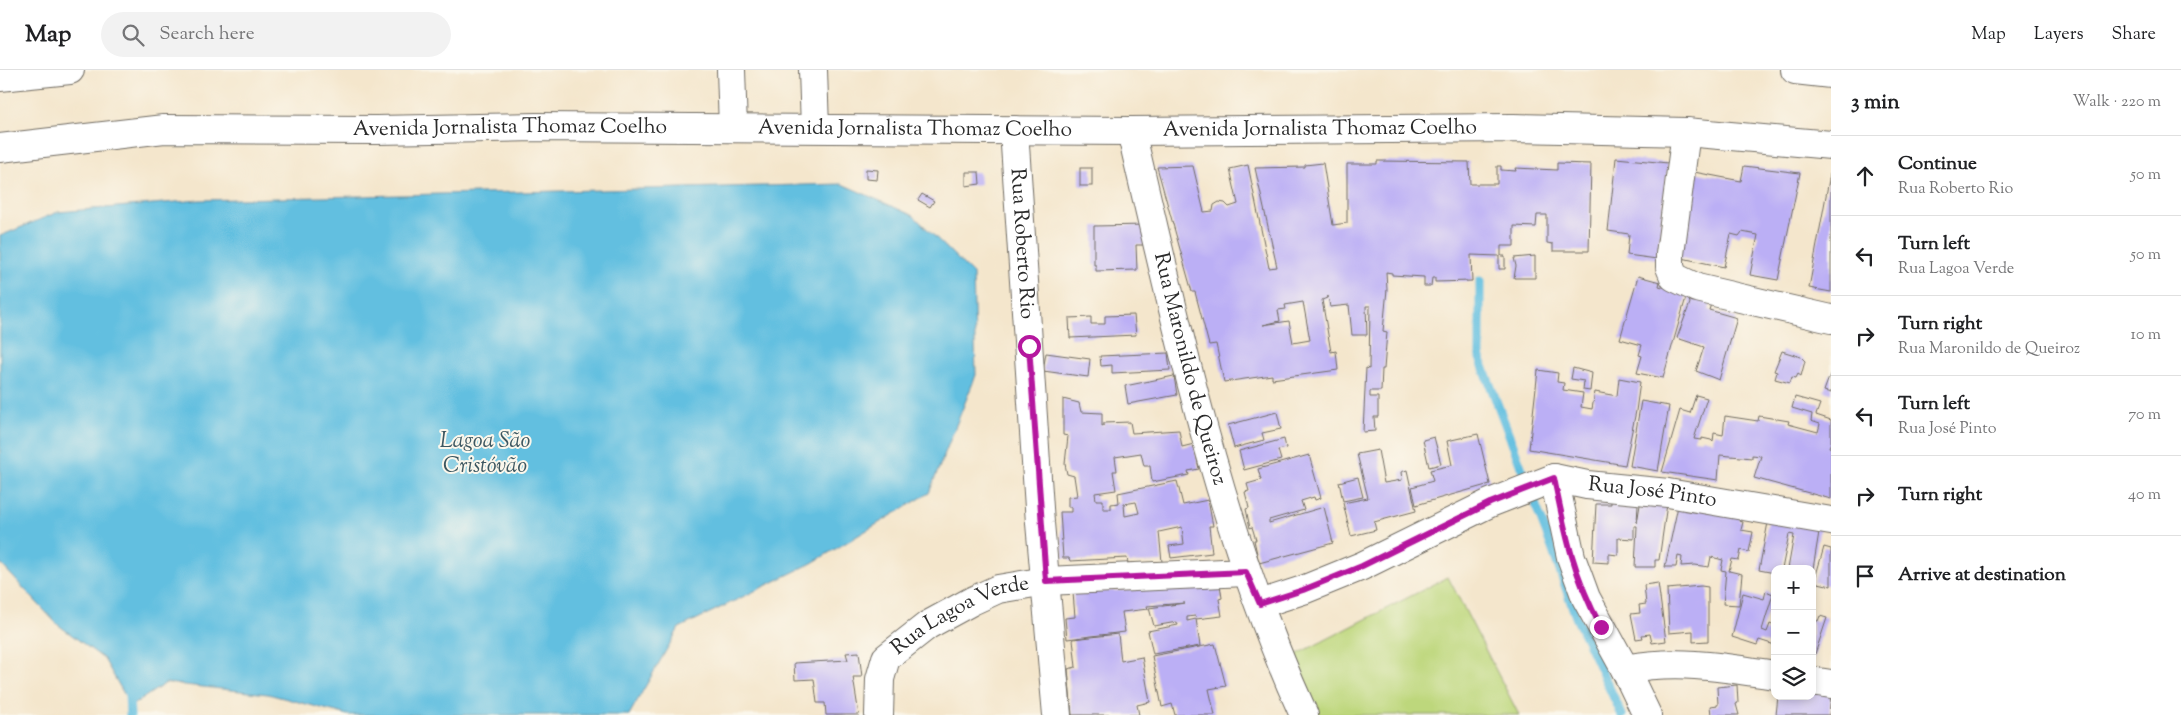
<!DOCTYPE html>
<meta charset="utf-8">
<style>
body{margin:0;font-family:"Sorts Mill Goudy",serif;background:#f2f2f2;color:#202124}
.controls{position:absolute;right:15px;bottom:15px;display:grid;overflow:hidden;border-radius:10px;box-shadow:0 2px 8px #0003}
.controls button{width:45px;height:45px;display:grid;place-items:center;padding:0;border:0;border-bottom:1px solid #e0e0e0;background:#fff;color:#202124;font:25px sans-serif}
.stop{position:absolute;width:15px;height:15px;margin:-11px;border:4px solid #b5179e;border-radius:50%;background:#fff}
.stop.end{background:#b5179e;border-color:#fff;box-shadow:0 1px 5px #0008}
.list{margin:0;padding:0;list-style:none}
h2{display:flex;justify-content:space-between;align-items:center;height:65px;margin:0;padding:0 20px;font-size:21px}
h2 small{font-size:16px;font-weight:400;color:#757577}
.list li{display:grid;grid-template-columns:32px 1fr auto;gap:15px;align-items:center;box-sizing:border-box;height:80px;padding:0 20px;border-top:1px solid #e0e0e0}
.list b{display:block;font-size:19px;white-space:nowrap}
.list p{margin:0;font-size:16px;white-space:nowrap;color:#757577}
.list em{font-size:16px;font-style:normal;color:#757577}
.icon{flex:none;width:28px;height:28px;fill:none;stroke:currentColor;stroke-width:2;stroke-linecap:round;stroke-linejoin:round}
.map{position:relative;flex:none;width:1831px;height:645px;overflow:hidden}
header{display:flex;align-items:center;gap:30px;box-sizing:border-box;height:70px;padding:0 25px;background:#fff;border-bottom:1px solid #e0e0e0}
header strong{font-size:24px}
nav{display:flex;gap:28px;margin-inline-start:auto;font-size:18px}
.search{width:350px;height:45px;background:#f2f2f2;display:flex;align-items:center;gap:12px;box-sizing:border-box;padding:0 18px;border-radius:28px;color:#757577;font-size:19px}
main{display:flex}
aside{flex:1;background:#fff}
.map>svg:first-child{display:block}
.green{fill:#bdd77c;stroke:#748154}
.water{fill:#62bfe0;stroke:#467586}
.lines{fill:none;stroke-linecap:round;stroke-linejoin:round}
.stream{stroke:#62bfe0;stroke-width:9}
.building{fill:#bbaff5;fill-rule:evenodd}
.minor-casing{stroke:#716c63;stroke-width:30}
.major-casing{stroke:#716c63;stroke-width:30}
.minor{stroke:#fff;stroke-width:28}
.major{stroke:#fff;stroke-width:28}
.route{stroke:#b5179e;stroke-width:6}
.labels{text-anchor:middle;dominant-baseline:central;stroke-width:4;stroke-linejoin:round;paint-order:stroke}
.street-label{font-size:21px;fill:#2b2b2b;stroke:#fbf7ec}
.water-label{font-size:22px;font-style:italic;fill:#3c5761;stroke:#fbf7ec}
</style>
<header>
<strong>Map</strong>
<div class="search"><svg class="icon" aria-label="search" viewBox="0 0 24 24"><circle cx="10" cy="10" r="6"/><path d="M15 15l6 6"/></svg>Search here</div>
<nav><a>Map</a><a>Layers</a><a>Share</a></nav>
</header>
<main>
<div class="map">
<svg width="1831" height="645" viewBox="0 0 1831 645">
<rect width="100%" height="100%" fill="#fbf7ec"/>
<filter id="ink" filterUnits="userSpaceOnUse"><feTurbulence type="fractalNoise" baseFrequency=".02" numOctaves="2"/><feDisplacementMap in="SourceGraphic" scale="10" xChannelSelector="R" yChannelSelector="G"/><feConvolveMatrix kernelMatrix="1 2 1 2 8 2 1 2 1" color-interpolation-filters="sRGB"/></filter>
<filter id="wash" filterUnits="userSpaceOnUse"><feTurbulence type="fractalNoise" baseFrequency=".0096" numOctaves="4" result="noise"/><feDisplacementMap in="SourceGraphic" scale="20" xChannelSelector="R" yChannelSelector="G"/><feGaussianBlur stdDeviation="1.12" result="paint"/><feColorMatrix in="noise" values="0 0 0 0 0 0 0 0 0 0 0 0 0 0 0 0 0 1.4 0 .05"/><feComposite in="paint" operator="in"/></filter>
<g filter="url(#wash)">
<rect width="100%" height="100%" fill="#f4e6cc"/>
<path class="green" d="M1448,507L1519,645H1320L1290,588Z"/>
<path class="water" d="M842,114L914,146L973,204L976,305L929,423L812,493L679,558L629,645H348L268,624L166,613L131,636L104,589L57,554L0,493V166L58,142L199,130Z"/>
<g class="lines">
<g class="stream">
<path d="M1480,211V288L1552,478L1576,547L1622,645"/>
<path d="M129,625L130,645"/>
</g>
</g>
<g id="blocks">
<g class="building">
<path d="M1616,88L1668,93L1657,189L1627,185L1629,164L1608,161Z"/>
<path d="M1377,91L1469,92L1470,114H1497V96H1501V100L1516,101L1515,98L1557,100V93L1591,94L1589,181H1553V174L1547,173V145H1537L1536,157L1514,156V176H1501V186H1505V199H1499V186L1471,185L1472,211L1435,212V208H1432L1431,216H1424V207L1392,205V203L1386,202L1387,219L1383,261L1387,262L1384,299H1382L1381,321H1370V327H1378V347H1374L1375,361L1363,362L1366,298L1369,299L1370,236H1366L1367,265H1352L1349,235L1330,237L1328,226L1327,228L1322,230L1331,282L1336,281L1338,300L1272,309V305L1224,312L1216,274L1209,275L1195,222H1192L1157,97L1193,96L1204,142L1213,141L1214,135L1219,132L1225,133L1229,137L1238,134L1230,99L1248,95L1269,198L1277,197L1255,98L1305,97V95L1323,93L1333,155L1347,153V94H1377ZM1303,232L1310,270L1293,273L1289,251L1263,255L1280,251L1278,240L1286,239L1285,235Z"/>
<path d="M1744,96L1800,103L1778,210L1750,205L1758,165L1742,162L1739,166L1731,164L1724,197L1677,187L1694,102L1741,111Z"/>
<rect x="1080" y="98" width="12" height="18"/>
<path d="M866,99L878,100L877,110L866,109Z"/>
<path d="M966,102H979L980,114L966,116Z"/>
<path d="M1830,104H1831V222L1809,218Z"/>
<path d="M922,124L934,131L930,137L918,130Z"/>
<path d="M1147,155L1150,175H1136L1137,200L1096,201V195H1094V156Z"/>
<path d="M1535,186V208H1514L1516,196L1514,188Z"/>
<path d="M1638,206L1660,212L1659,216L1687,224L1712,231L1709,240L1737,248L1719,310L1696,301L1704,277L1677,268L1690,233L1687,224L1663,308L1637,303L1642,286L1639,285L1642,275L1620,269Z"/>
<path d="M1134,245L1136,265L1070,268L1069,248L1091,247V254H1105V246Z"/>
<path d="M1782,281L1801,287L1805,291L1801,306L1798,304L1796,308L1792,307L1790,313L1775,309L1777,302L1774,301Z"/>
<path d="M1046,283L1090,289L1088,307L1043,301Z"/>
<path d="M1168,283L1170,300L1112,303V295L1101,296L1100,286Z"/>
<path d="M1573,298L1592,303L1590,321L1583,320L1584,311L1571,309Z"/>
<path d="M1538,300L1558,303L1557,312L1564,313L1563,320L1583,323L1581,337L1592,339L1595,322L1617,326L1619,308L1640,312L1636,341L1625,395L1529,379Z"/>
<path d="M1831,302V323L1824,321Z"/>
<path d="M1174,306L1177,325L1128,334L1125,316Z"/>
<path d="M1696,325L1707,328L1694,369L1702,370V368L1711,370L1713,372L1714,363L1723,365L1725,346L1758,351L1759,346L1789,351L1788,354L1818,362L1820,354L1811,351L1812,344L1792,338L1795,327L1820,334L1816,345L1831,350V372L1829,377L1831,378V429L1754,408L1761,386L1752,385V388L1720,385L1718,410L1662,402L1680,340L1690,343Z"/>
<path d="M1063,329L1079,333L1081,342L1102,343V356L1104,355V353L1130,352L1132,363L1179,360L1182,377L1194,374L1199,399L1188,401L1189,405L1152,412L1150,396H1144L1141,383L1115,387L1117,401H1113L1116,420L1095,423L1096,430H1103V439H1111V434L1119,433L1118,423L1177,411L1183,435L1208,430L1213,456H1209L1212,483L1171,488L1169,476L1184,474L1182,457L1159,462L1162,492L1128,493L1127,488L1070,491L1069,488H1063L1060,442H1071V437H1068V427L1077,426L1074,406L1067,404L1065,394L1068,366L1063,365ZM1136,432L1139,443L1125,446L1124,434Z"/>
<path d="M1641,331L1669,336L1658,401L1630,396Z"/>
<path d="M1277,342L1281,359L1262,363L1264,370L1234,378L1228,355Z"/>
<path d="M1478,364L1490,414L1416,435L1412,417L1433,411L1430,400L1452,395L1447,371Z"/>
<path d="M1434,367L1441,394L1429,397L1423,370Z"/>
<path d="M1284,369L1286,378L1278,380L1281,390L1244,400L1239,381Z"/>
<path d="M1378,380L1384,413L1402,410L1401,402L1407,400L1416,441L1374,452L1376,460L1351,466L1343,433L1368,428L1357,384Z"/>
<path d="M1309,385L1321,428L1315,430L1314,427L1301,431L1304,440L1269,450V453L1324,437L1333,473L1259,493L1254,470H1256L1252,457L1250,458L1246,439L1249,438L1245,422L1249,421L1247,414L1261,410L1258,399Z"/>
<path d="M1358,407L1363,427L1343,431L1339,412Z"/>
<path d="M1611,428L1632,429V433L1638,434L1637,453L1641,429L1667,434L1659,490H1655V497H1635L1637,456H1634V469L1618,468V485L1609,484V493L1593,492L1596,434H1611Z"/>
<path d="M1678,436L1741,442L1739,451L1743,452L1741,460L1753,462L1749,482L1741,480L1739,490L1732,489L1729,501L1742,504L1739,535L1723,534L1726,501L1721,500L1723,490L1711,487L1709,497L1695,495L1681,496L1682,487L1678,486L1676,497H1665Z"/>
<path d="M1769,447L1820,456L1813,499H1788L1794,465L1789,464L1782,499H1775V503L1759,500Z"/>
<path d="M1824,477L1831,479V516L1814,512Z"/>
<path d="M1658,513L1666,571L1652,573L1650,564L1642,565L1643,568L1636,569L1631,544L1640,543L1639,535L1646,534L1644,515Z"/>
<path d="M1220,515L1222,528L1219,529L1222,546L1196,549L1195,546L1187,547V551L1196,549L1200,576L1153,584L1148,561L1178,555L1177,552L1154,556L1149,538L1185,533L1147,536L1148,539L1122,542L1125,562L1067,569L1065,548L1075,547L1073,523Z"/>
<path d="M1701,516L1708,517V571L1693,572V561L1669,563L1667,519Z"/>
<path d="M1766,521L1773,524L1762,560L1767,562L1770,554L1775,556V575L1759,570L1757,575L1732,567L1743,523L1764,529Z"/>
<path d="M1820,546L1827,548L1812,593V550L1818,551Z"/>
<path d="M1118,564L1121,591L1142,587L1150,632L1137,635L1139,645H1072L1068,599L1076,597L1073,569Z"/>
<path d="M1215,574L1226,616L1209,619L1215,645H1175L1172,634L1162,637L1152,586Z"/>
<path d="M859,582L862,607H853L859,645H826L825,633H817L814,609L795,610L794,593L848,590L846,583Z"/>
<path d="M1737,615L1738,633L1736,634L1739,645H1711L1710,636L1718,635L1717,617Z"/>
<path d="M1812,621L1831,624L1829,645H1776L1778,626H1812Z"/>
</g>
</g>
</g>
<g filter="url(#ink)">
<use href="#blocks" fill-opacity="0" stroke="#716c63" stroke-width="1"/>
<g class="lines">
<g class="minor-casing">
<g id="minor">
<path id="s1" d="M1014,60L1040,453L1057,645"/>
<path id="s2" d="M1131,61C1177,256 1220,462 1304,645"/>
<path d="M1686,62L1670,184V197L1674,207L1697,218L1831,249"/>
<path d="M1554,408L1571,487L1586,528L1625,599L1647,645"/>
<path id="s3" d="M1260,534L1303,520L1362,496L1490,433L1554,408L1587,415L1668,423L1831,451"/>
<path d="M1625,599C1678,589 1722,597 1775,605"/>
<path d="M1812,611L1831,614"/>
<path id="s4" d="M879,645L880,609L886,588L928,555L972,531L998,519L1046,511L1246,502"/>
</g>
</g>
<g class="major-casing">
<g id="major">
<path d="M731,0L733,58"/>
<path d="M813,0L815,58"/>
<path d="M1795,0L1831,4"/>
<path d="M0,7L70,0"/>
<path id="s5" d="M0,78L164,59L377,60L536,57L1131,61L1513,58L1686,62L1831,75"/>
</g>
</g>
<use href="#minor" class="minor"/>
<use href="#major" class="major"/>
</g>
</g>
<g class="lines" filter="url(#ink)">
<path class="route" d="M1029,276L1046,511L1246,502L1260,534L1303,520L1362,496L1490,433L1554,408C1565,463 1574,507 1601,557"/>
</g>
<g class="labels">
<g class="street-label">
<text stroke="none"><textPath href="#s5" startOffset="511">Avenida Jornalista Thomaz Coelho</textPath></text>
<text stroke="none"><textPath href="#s5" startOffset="916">Avenida Jornalista Thomaz Coelho</textPath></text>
<text stroke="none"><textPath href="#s5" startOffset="1321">Avenida Jornalista Thomaz Coelho</textPath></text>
<text stroke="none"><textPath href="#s1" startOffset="114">Rua Roberto Rio</textPath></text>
<text stroke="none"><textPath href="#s2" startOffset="245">Rua Maronildo de Queiroz</textPath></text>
<text stroke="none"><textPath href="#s3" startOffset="420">Rua José Pinto</textPath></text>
<text stroke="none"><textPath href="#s4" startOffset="145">Rua Lagoa Verde</textPath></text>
</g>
<g class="water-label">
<text x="485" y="372">Lagoa São<tspan x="485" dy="25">Cristóvão</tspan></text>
</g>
</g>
</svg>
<div class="controls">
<button>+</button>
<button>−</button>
<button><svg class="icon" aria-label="layers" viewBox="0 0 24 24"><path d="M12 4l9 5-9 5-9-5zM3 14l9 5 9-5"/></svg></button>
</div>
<div class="stop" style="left:1029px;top:276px"></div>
<div class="stop end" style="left:1601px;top:557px"></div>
</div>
<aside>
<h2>3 min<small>Walk · 220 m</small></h2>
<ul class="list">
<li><svg class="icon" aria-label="ahead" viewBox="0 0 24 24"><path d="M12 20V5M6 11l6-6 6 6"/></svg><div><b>Continue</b><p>Rua Roberto Rio</p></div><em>50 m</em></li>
<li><svg class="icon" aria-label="left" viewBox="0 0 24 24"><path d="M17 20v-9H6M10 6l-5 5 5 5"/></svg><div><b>Turn left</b><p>Rua Lagoa Verde</p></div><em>50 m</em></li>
<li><svg class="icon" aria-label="right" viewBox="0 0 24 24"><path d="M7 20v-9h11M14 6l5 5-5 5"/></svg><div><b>Turn right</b><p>Rua Maronildo de Queiroz</p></div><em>10 m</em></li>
<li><svg class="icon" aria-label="left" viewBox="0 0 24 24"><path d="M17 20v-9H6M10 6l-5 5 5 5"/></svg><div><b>Turn left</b><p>Rua José Pinto</p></div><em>70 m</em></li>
<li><svg class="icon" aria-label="right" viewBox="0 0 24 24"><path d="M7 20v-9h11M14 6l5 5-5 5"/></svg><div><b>Turn right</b></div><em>40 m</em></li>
<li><svg class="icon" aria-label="arrive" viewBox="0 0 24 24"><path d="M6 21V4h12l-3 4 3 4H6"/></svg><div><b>Arrive at destination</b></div></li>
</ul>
</aside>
</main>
